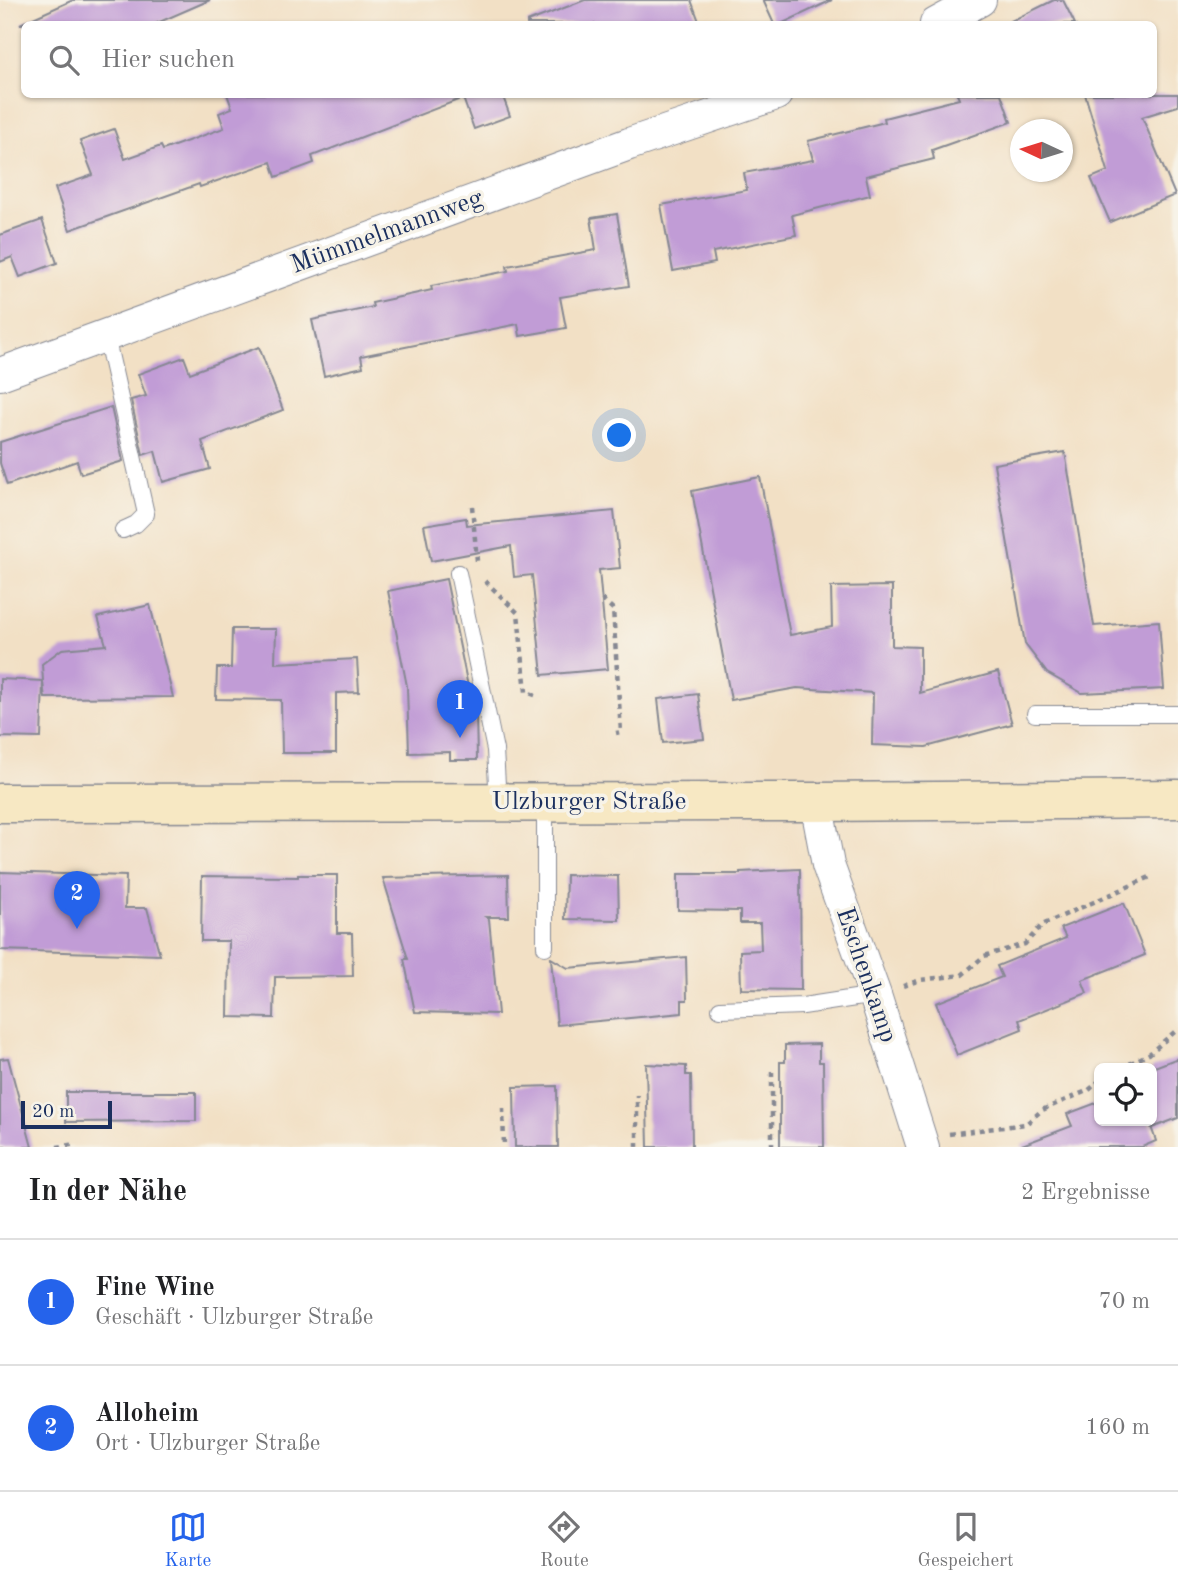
<!DOCTYPE html>
<html lang="de">
<meta charset="utf-8">
<style>
body{margin:0;font-family:"Old Standard TT",serif;background:#f6f6f6;color:#202124}
.controls{position:absolute;right:21px;bottom:21px;display:grid;overflow:hidden;border-radius:10px;box-shadow:0 2px 5px #0004}
.controls button{width:63px;height:63px;display:grid;place-items:center;padding:0;border:0;border-bottom:2px solid #e0e0e0;background:#fff;color:#202124;font:35px sans-serif}
.compass{position:absolute;left:1010px;top:119px;width:63px;height:63px;border-radius:50%;background:#fff;box-shadow:0 2px 5px #0004;rotate:274deg}
.scale{position:absolute;left:21px;bottom:18px;width:91px;box-sizing:border-box;padding-left:7px;border:4px solid #1b2f5e;border-top:0;font-size:19px;line-height:24px;white-space:nowrap;color:#1b2f5e;-webkit-text-stroke:5px #f7f3e8;paint-order:stroke}
.you{position:absolute;left:620px;top:436px;width:24px;height:24px;margin:-18px;border:5px solid #fff;border-radius:50%;background:#1a73e8;box-shadow:0 0 0 10px #1a73e833}
.badge{display:grid;place-items:center;width:46px;height:46px;border-radius:50%;background:#2563eb;color:#fff;font-size:23px;font-weight:700}
.pin{position:absolute;translate:-50% -58px;filter:drop-shadow(0 2px 4px #0008)}
.pin::after{content:'';position:absolute;top:37px;width:24px;height:21px;background:inherit;clip-path:polygon(0 0,100% 0,50% 100%)}
.list{margin:0;padding:0;list-style:none}
h2{display:flex;justify-content:space-between;align-items:center;height:91px;margin:0;padding:0 28px;font-size:30px}
h2 small{font-size:23px;font-weight:400;color:#757577}
.list li{display:grid;grid-template-columns:46px 1fr auto;gap:21px;align-items:center;box-sizing:border-box;height:126px;padding:0 28px;border-top:2px solid #e0e0e0}
.list b{display:block;font-size:26px;white-space:nowrap}
.list p{margin:0;font-size:23px;white-space:nowrap;color:#757577}
.list em{font-size:23px;font-style:normal;color:#757577}
.icon{flex:none;width:38px;height:38px;fill:none;stroke:currentColor;stroke-width:2;stroke-linecap:round;stroke-linejoin:round}
.map{position:relative;flex:none;width:1178px;height:1147px;overflow:hidden}
.search{position:absolute;background:#fff;box-shadow:0 2px 5px #0004;left:21px;right:21px;top:21px;height:77px;display:flex;align-items:center;gap:18px;box-sizing:border-box;padding:0 24px;border-radius:10px;color:#757577;font-size:26px}
.sheet{height:343px;background:#fff}
nav{display:flex;justify-content:space-around;align-items:center;box-sizing:border-box;height:98px;border-top:2px solid #e0e0e0;background:#fff;font-size:19px;color:#757577}
nav a{display:grid;justify-items:center;gap:4px}
nav .on{color:#2563eb}
.map>svg:first-child{display:block}
.building{fill:#c19cd6}
.lines{fill:none;stroke-linecap:round;stroke-linejoin:round}
.service-casing{stroke:#868892;stroke-width:18}
.minor-casing{stroke:#868892;stroke-width:34}
.secondary-casing{stroke:#868892;stroke-width:41}
.path{stroke:#868892;stroke-width:4.5;stroke-dasharray:5 5;stroke-linecap:butt}
.service{stroke:#fff;stroke-width:16}
.minor{stroke:#fff;stroke-width:32}
.secondary{stroke:#f7e8c3;stroke-width:38}
.labels{text-anchor:middle;dominant-baseline:central;stroke-width:7;stroke-linejoin:round;paint-order:stroke}
.street-label{font-size:26px;fill:#1b2f5e;stroke:#f7f3e8}
</style>
<div class="map">
<svg width="1178" height="1147" viewBox="0 0 1178 1147">
<rect width="100%" height="100%" fill="#f7f3e8"/>
<filter id="ink" filterUnits="userSpaceOnUse"><feTurbulence type="fractalNoise" baseFrequency=".0143" numOctaves="2"/><feDisplacementMap in="SourceGraphic" scale="14" xChannelSelector="R" yChannelSelector="G"/><feConvolveMatrix kernelMatrix="1 2 1 2 8 2 1 2 1" color-interpolation-filters="sRGB"/></filter>
<filter id="wash" filterUnits="userSpaceOnUse"><feTurbulence type="fractalNoise" baseFrequency=".00686" numOctaves="4" result="noise"/><feDisplacementMap in="SourceGraphic" scale="28" xChannelSelector="R" yChannelSelector="G"/><feGaussianBlur stdDeviation="1.57" result="paint"/><feColorMatrix in="noise" values="0 0 0 0 0 0 0 0 0 0 0 0 0 0 0 0 0 1.4 0 .05"/><feComposite in="paint" operator="in"/></filter>
<g filter="url(#wash)">
<rect width="100%" height="100%" fill="#f2e0c5"/>
<g id="blocks">
<g class="building">
<path d="M73,0H210L155,24H20Z"/>
<path d="M585,0H691L700,24H527V22Z"/>
<path d="M763,0H832L781,24H774Z"/>
<path d="M1054,0H1063L1075,24H1005Z"/>
<path d="M227,94H502L510,116L474,129L463,98L312,156L314,163L276,177L271,162L200,187L199,184L70,230L55,188L93,175L80,141L114,129L125,159L161,146L163,150L224,128L219,113L232,108Z"/>
<path d="M957,94H1001L1011,122L932,150L934,159L866,176L870,195L792,215L796,235L713,252L715,263L673,271L661,205L747,190L744,173L813,160L808,141L885,122L884,118L959,99Z"/>
<path d="M1085,94H1178V106L1142,117L1175,195L1110,222L1091,178L1108,171Z"/>
<path d="M617,214L629,286L560,297L566,328L520,336L518,324L361,356L363,367L324,376L312,320L373,307L372,303L432,290L431,286L508,271L507,266L596,250L591,218Z"/>
<path d="M42,220L57,263L20,277L12,257L0,262V235Z"/>
<path d="M259,347L283,410L202,441L210,469L163,482L155,451L143,455L131,400L146,396L138,374L184,357L190,373Z"/>
<path d="M111,407L123,461L81,474L77,461L7,485L0,463V442Z"/>
<path d="M1065,452L1094,626L1159,621L1164,689L1082,693L1047,673L1025,644L994,464Z"/>
<path d="M760,477L790,635L832,627L831,587L892,586V646L920,647V693L998,672L1012,724L926,747L872,745L873,693L797,688L731,700L692,491Z"/>
<path d="M614,511L620,568L599,570L608,669L542,675L532,575L514,577L511,546L431,561L424,525L466,518L467,525Z"/>
<path d="M446,579L473,711H476L477,760H450V752L409,753L407,686L388,591Z"/>
<path d="M150,605L173,697L45,698L43,682L41,738L0,737V679L43,681L42,664L62,649L106,645L98,617Z"/>
<path d="M232,629H276L275,663L357,659L359,692L336,693V753H282L281,700L216,699L217,668H231Z"/>
<path d="M698,694L704,739L663,743L658,699Z"/>
<path d="M800,869L801,990L741,989L740,951L761,950L760,923H740V911L678,910V874H740V872Z"/>
<path d="M0,872L126,876L125,908H147L160,955L0,950Z"/>
<path d="M298,875H337V933H352L353,976L275,977L274,1018L228,1017L229,941H201L202,876L298,877Z"/>
<path d="M508,875L509,917H486L489,919L498,1014L415,1012L404,959H408L383,878Z"/>
<path d="M566,875L618,876L619,920L565,919Z"/>
<path d="M1124,903L1145,955L1082,980L1087,993L1019,1020L1022,1029L957,1055L936,1003L1002,977L997,966L1066,938L1061,928Z"/>
<path d="M686,957L687,1000H682V1013L557,1025L551,958L568,968Z"/>
<path d="M819,1044V1062H823L824,1147H780V1062H785V1045Z"/>
<path d="M8,1058L32,1147H0V1059Z"/>
<path d="M1178,1058V1118L1152,1128V1068Z"/>
<path d="M646,1064L686,1066V1075H691L692,1147H648Z"/>
<path d="M557,1086L558,1147H515L514,1087Z"/>
<path d="M66,1092H196V1121L66,1122Z"/>
<path d="M1099,1102V1121H1149L1156,1141L1142,1147H1022V1145L1072,1126L1067,1114Z"/>
</g>
</g>
</g>
<g filter="url(#ink)">
<use href="#blocks" fill-opacity="0" stroke="#868892" stroke-width="2"/>
<g class="lines">
<g class="service-casing">
<g id="service">
<path d="M106,336L146,514L136,524L123,530"/>
<path d="M458,573L495,750L498,802"/>
<path d="M1035,714H1178"/>
<path d="M545,802V947"/>
<path d="M720,1009L803,1006L875,995"/>
</g>
</g>
<g class="minor-casing">
<g id="minor">
<path d="M936,24L980,0"/>
<path d="M0,374L629,144L776,94"/>
<path d="M816,802L828,865L875,995L923,1147"/>
</g>
</g>
<g class="secondary-casing">
<path id="secondary" d="M0,803L816,802L1178,799"/>
</g>
<g class="path">
<path d="M472,506L477,561"/>
<path d="M485,581L518,613L526,692L538,696"/>
<path d="M602,599L613,609L621,732L616,733"/>
<path d="M903,986L920,980L962,975L984,956L1025,944L1042,925L1150,877"/>
<path d="M1121,1068L1149,1054L1178,1029"/>
<path d="M772,1072V1147"/>
<path d="M503,1108L504,1147"/>
<path d="M949,1134L1026,1124L1042,1110L1089,1090L1099,1081"/>
<path d="M57,1147L76,1144"/>
<path d="M637,1147V1095"/>
</g>
<use href="#service" class="service"/>
<use href="#minor" class="minor"/>
<use href="#secondary" class="secondary"/>
</g>
</g>
<g class="labels">
<g class="street-label">
<text transform="translate(387 232) rotate(-20)">Mümmelmannweg</text>
<text x="589" y="802">Ulzburger Straße</text>
<text transform="translate(866 975) rotate(71)">Eschenkamp</text>
</g>
</g>
</svg>
<div class="controls">
<button><svg class="icon" aria-label="locate" viewBox="0 0 24 24"><circle cx="12" cy="12" r="6"/><path d="M12 2v4M12 18v4M2 12h4M18 12h4"/></svg></button>
</div>
<svg class="compass" viewBox="-18 -18 36 36"><path d="M0-13l5 13h-10z" fill="#e53935"/><path d="M0 13l5-13h-10z" fill="#757577"/></svg>
<div class="scale">20 m</div>
<div class="you"></div>
<div class="pin badge" style="left:460px;top:738px">1</div>
<div class="pin badge" style="left:77px;top:929px">2</div>
<div class="search"><svg class="icon" aria-label="search" viewBox="0 0 24 24"><circle cx="10" cy="10" r="6"/><path d="M15 15l6 6"/></svg>Hier suchen</div>
</div>
<section class="sheet">
<h2>In der Nähe<small>2 Ergebnisse</small></h2>
<ul class="list">
<li><span class="badge">1</span><div><b>Fine Wine</b><p>Geschäft · Ulzburger Straße</p></div><em>70 m</em></li>
<li><span class="badge">2</span><div><b>Alloheim</b><p>Ort · Ulzburger Straße</p></div><em>160 m</em></li>
</ul>
</section>
<nav>
<a class="on"><svg class="icon" aria-label="map" viewBox="0 0 24 24"><path d="M3 6l6-2 6 2 6-2v14l-6 2-6-2-6 2zM9 4v14M15 6v14"/></svg>Karte</a>
<a><svg class="icon" aria-label="directions" viewBox="0 0 24 24"><path d="M12 3l9 9-9 9-9-9zM9 14v-3h6M13 9l2 2-2 2"/></svg>Route</a>
<a><svg class="icon" aria-label="saved" viewBox="0 0 24 24"><path d="M7 4h10v16l-5-4-5 4z"/></svg>Gespeichert</a>
</nav>
